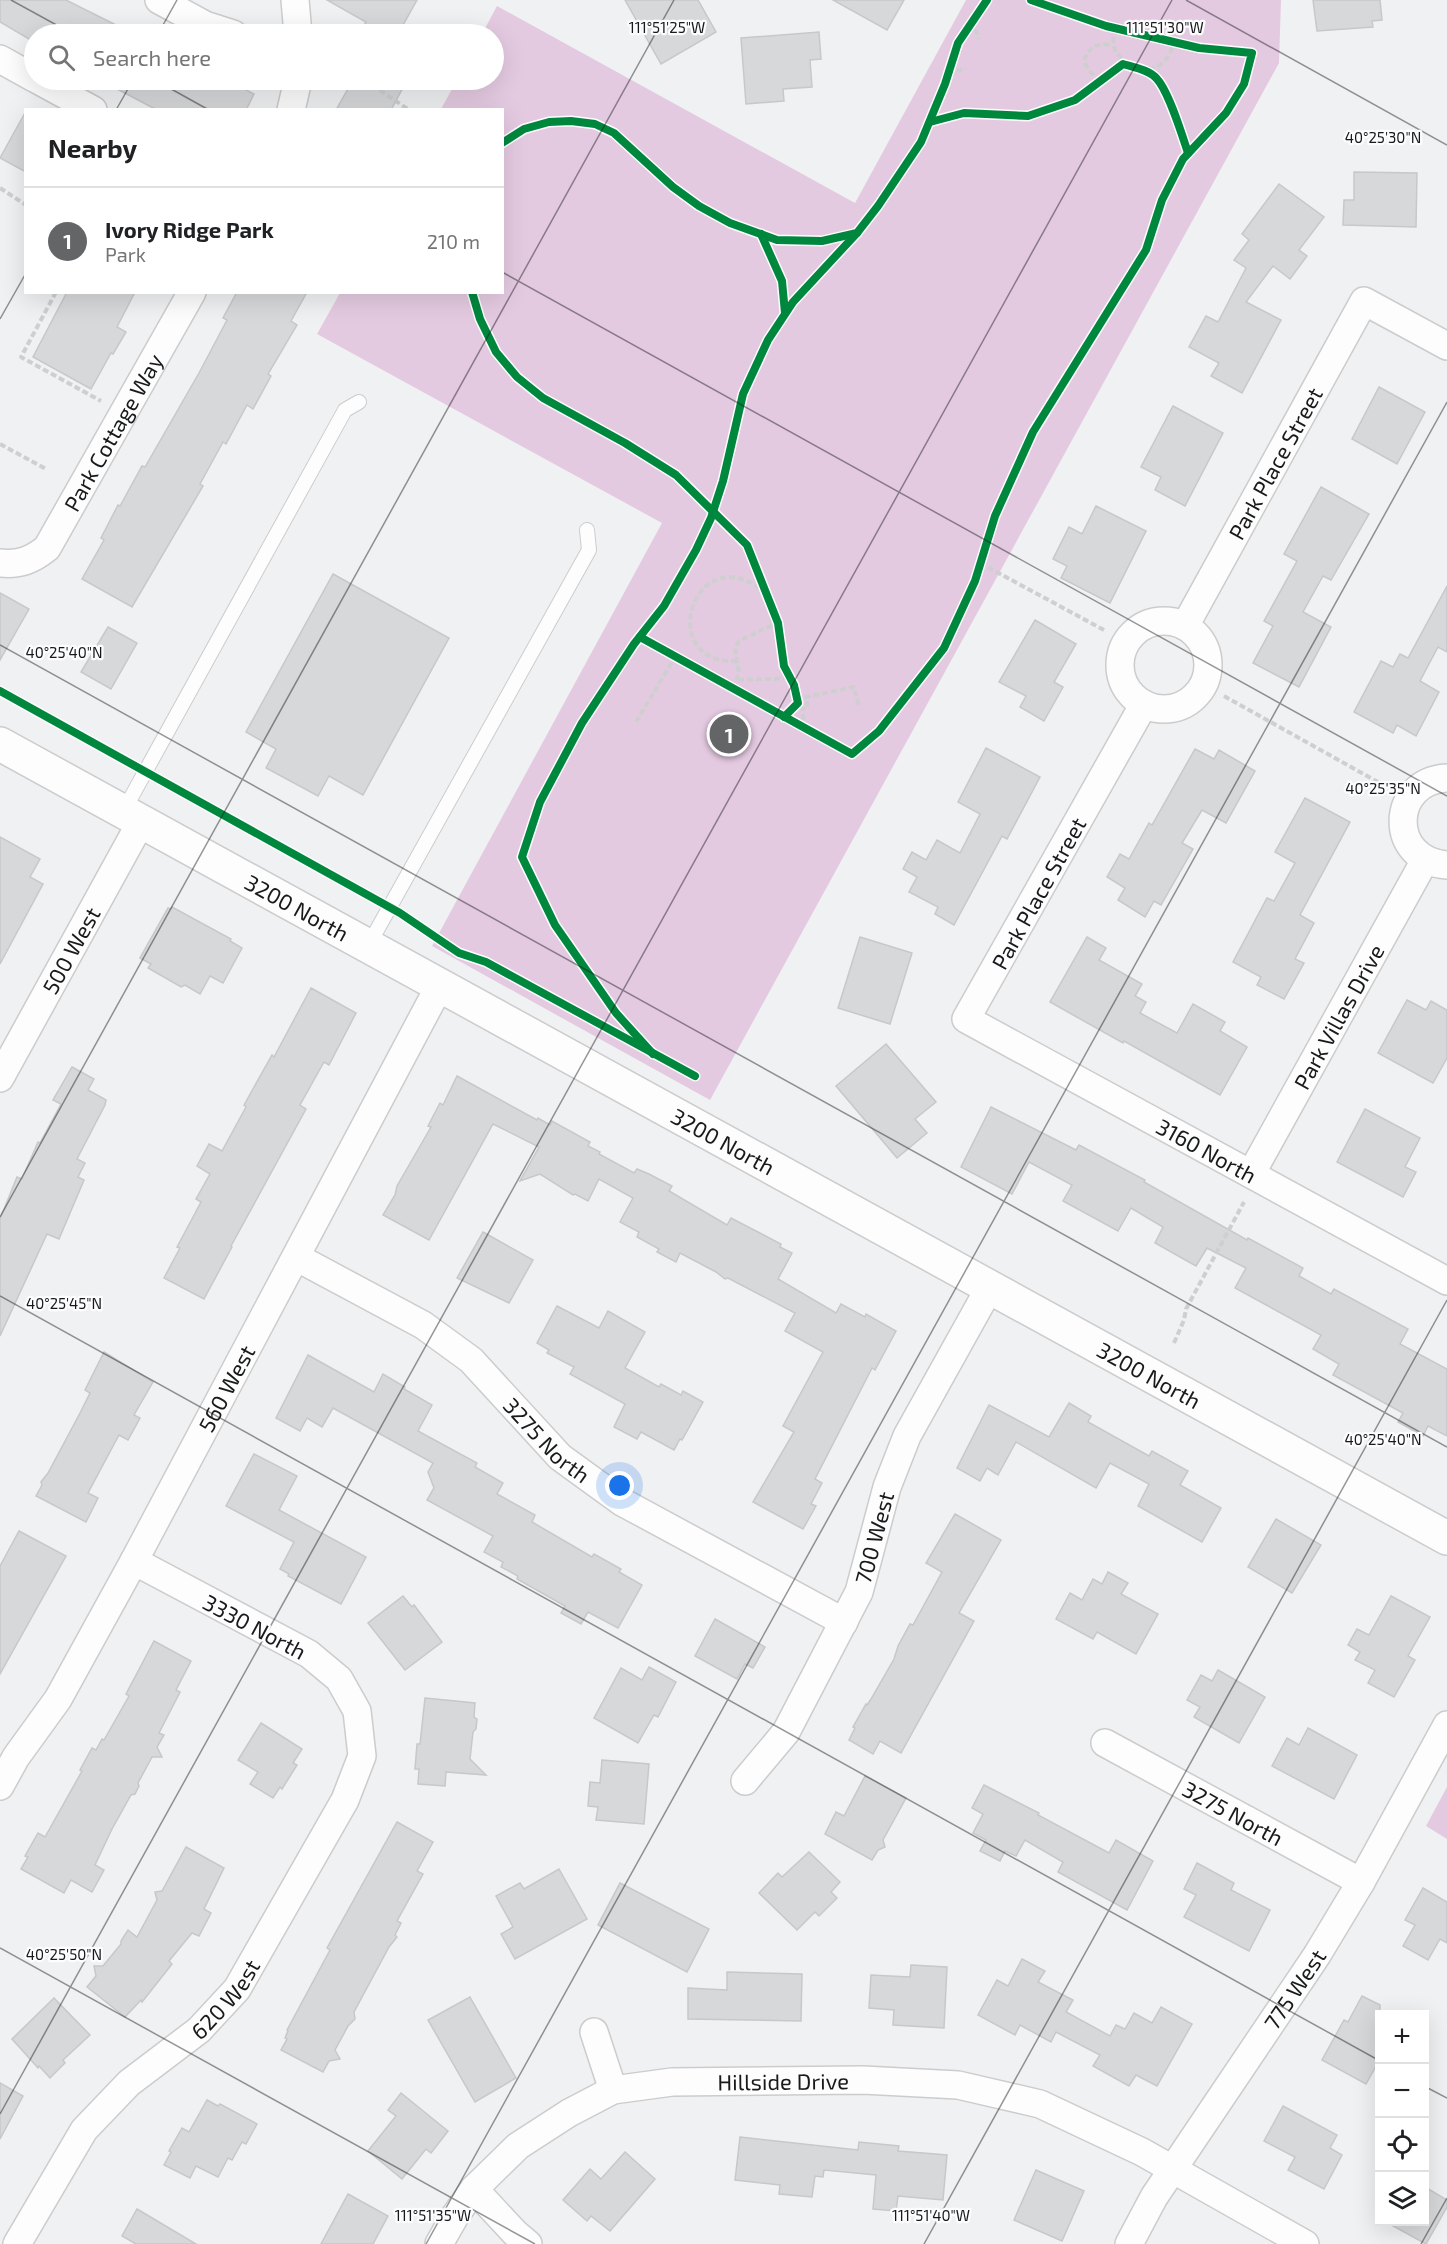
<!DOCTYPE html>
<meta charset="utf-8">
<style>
body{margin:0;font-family:"Exo 2",sans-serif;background:#f6f6f6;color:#202124}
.controls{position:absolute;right:18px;bottom:18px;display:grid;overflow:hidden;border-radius:0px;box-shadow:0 6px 24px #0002}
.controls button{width:54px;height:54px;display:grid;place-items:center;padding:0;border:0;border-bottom:2px solid #e0e0e0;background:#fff;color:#202124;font:30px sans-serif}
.you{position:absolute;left:620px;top:1486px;width:21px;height:21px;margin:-15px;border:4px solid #fff;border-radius:50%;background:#1a73e8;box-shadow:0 0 0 9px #1a73e833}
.badge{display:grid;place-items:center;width:39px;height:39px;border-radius:50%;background:#646566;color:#fff;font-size:20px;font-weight:700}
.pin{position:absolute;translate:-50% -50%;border:3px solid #fff;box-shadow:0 2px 6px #0006}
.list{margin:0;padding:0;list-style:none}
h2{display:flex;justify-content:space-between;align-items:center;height:78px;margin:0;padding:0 24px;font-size:26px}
h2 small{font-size:20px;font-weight:400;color:#757577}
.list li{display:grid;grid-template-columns:39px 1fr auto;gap:18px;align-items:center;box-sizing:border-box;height:108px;padding:0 24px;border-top:2px solid #e0e0e0}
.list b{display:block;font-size:22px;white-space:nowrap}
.list p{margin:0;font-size:20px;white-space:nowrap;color:#757577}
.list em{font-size:20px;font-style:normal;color:#757577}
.icon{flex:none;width:33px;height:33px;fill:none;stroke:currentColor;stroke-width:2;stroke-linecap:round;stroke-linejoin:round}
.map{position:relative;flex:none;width:1447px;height:2244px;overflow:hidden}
.search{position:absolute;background:#fff;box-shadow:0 6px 24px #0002;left:24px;top:24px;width:480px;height:66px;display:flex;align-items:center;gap:15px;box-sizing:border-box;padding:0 21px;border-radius:33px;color:#757577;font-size:22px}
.panel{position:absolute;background:#fff;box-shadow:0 6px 24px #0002;left:24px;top:108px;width:480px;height:186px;border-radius:0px}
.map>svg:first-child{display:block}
.green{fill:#e4cae1}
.building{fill:#d7d8da;stroke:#c7c8c9;stroke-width:1.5}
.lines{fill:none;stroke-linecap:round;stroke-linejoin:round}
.lane-casing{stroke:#cccccd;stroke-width:16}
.street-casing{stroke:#cccccd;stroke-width:30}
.secondary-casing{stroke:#cccccd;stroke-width:36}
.path{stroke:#cfcfd0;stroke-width:4;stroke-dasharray:6 3;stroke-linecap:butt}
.lane{stroke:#fdfdfd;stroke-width:14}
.street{stroke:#fdfdfd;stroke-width:27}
.secondary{stroke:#fdfdfd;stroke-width:33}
.cycleway-casing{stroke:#fdfdff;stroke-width:11}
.cycleway{stroke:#00873e;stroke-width:8}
.ticks{fill:none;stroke:#18191a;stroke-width:1.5;stroke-opacity:0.45}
.labels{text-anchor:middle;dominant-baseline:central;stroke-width:4.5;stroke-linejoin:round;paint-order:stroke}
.street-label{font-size:22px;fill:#18191a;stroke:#fdfdff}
.ticks-label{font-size:15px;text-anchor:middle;fill:#18191a;stroke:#fdfdff;stroke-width:4.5;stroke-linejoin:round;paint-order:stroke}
</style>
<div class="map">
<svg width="1447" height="2244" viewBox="0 0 1447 2244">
<rect width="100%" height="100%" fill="#f0f1f3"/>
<g class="green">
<path d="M966,0H1281L1279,63L710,1100L432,946L662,523L317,334L340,293L502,292V110L441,109L457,80H494V34H482L497,6L855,203Z"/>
<path d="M1447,1787V1839L1426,1826Z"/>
</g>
<g class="building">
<path d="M0,0H66L134,34H34V42L0,22Z"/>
<path d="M327,0H417L398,34H359L366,22Z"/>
<path d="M625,0H698L716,32L661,64Z"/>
<path d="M833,0H904L887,30Z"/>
<path d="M1313,0H1380L1382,20L1372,21L1373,27L1317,31Z"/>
<path d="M819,32L821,59L810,60L812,87L783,89L784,101L746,104L741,38Z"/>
<path d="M100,80H227L254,94L246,110H157Z"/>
<path d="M353,80H407L391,110H336Z"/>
<path d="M26,111V172L0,158Z"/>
<path d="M1354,172L1417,173L1416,227L1343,225L1344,200H1354Z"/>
<path d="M1279,184L1324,217L1299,250L1307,256L1290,279L1273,266L1246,302L1281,320L1242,393L1211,376L1219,363L1189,347L1206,316L1218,322L1246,268L1234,260L1249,240L1242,234Z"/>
<path d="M67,292H135L117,327L126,332L113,354L111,353L91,389L33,357Z"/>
<path d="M237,292H307L291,321L297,325L268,374L271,376L253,409L247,405L226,444L223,442L200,484L203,486L132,607L82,579L104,540L101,538L118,505L120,506L142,466L145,467L199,373L227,320L223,318Z"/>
<path d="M1379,387L1425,412L1397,464L1352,439Z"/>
<path d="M1173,406L1223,433L1185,506L1155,490L1161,477L1141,467Z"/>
<path d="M1321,487L1369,514L1331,580L1323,576L1303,612L1331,627L1299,687L1253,663L1273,626L1264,621L1297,561L1284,554Z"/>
<path d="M1096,506L1146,531L1110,603L1061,578L1067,566L1053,559L1069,527L1082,534Z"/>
<path d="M333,574L449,638L363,795L329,776L318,796L266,768L276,749L246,732Z"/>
<path d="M1447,586V652L1438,647L1420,681L1439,692L1416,736L1397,725L1393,733L1354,712L1381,661L1393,667L1400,654L1408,658Z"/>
<path d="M0,593L29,609L0,660Z"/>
<path d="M1035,620L1076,644L1054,682L1063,687L1044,721L1020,707L1026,696L999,682Z"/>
<path d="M108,627L137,643L111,689L81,672Z"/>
<path d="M986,748L1040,777L1007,839L1002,836L954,925L935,914L938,907L909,892L917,877L903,869L912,852L926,860L937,840L960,853L980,814L958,802Z"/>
<path d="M1195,749L1214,759L1219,750L1255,771L1226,823L1202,810L1182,843L1193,849L1161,905L1154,901L1145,917L1118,900L1125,888L1107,877L1120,854L1129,859L1149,823L1152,825Z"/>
<path d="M1305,798L1350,822L1300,915L1314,923L1295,959L1304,963L1284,999L1257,985L1261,977L1233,962L1267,898L1274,901L1295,863L1275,852Z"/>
<path d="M0,837L40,859L30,877L43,884L0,964Z"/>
<path d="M172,907L231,939L230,941L242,948L223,983L210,976L200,994L185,985L181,987L148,968L151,964L140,958L168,908L171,909Z"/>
<path d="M860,937L912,953L890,1024L838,1008Z"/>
<path d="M1087,937L1106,948L1099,960L1142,984L1135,996L1146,1002L1140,1013L1177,1033L1193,1004L1225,1022L1220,1031L1247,1047L1220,1095L1124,1041L1123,1043L1050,1002Z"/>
<path d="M311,988L356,1013L329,1065L324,1062L300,1105L306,1109L231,1246L232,1247L204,1299L164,1278L180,1248L177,1247L201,1202L196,1199L210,1174L197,1166L209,1144L222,1151L246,1107L244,1105L272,1055L274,1057Z"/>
<path d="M1407,1000L1426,1010L1431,1001L1447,1010V1058L1433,1083L1378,1053Z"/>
<path d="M886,1044L936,1102L915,1119L927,1133L897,1158L836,1086Z"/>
<path d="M72,1067L94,1079L88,1090L106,1100L105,1105L77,1159L85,1163L78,1177L84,1180L59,1239L47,1234L0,1336V1219L17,1177L22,1179L38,1142L40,1143L61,1104L53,1100Z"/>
<path d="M457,1076L537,1120L538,1118L550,1125L552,1121L590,1142L588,1146L600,1152L599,1154L634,1173L637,1169L649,1174L672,1186L669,1191L727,1225L731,1218L781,1244L780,1247L792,1253L778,1279L836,1313L841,1304L865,1317L866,1314L896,1331L875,1370L872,1368L815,1479L822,1483L811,1504L816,1506L803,1529L753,1502L794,1432L783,1426L823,1352L785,1331L795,1313L728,1278L725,1279L716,1272L680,1253L676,1262L657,1252L659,1249L637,1237L639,1232L620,1222L633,1198L599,1179L588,1201L575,1194L573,1195L540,1174L520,1181L539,1147L493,1124L429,1240L383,1215L395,1195L397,1186L431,1127L428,1126L440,1103L443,1105Z"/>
<path d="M991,1107L1076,1150L1079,1145L1145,1180L1144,1182L1247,1240L1248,1238L1303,1268L1299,1276L1331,1294L1334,1289L1408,1329L1400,1344L1447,1369V1436L1428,1426L1423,1436L1398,1422L1403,1413L1333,1375L1339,1364L1313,1349L1321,1335L1235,1288L1246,1268L1207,1248L1196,1266L1155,1243L1163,1227L1131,1208L1118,1231L1063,1201L1072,1185L1029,1162L1012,1194L961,1167Z"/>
<path d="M1365,1109L1420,1138L1405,1167L1416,1172L1403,1197L1337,1162Z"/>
<path d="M483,1232L533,1260L509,1303L457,1278Z"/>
<path d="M557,1306L599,1328L608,1311L645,1332L625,1368L659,1387L661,1384L681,1395L683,1391L703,1402L682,1440L680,1439L674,1450L641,1432L637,1439L614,1427L625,1404L570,1374L574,1367L547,1353L549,1350L537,1343Z"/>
<path d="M104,1352L153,1382L134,1415L140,1418L128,1440L119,1435L88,1493L98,1498L86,1522L36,1496L42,1485L41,1482L48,1473L80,1413L90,1393L85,1390Z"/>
<path d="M308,1355L374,1392L383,1374L405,1387L404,1389L432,1405L418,1431L477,1463L475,1467L503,1483L497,1494L535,1515L532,1522L592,1557L594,1554L621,1569L619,1572L642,1585L618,1628L588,1612L581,1624L561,1613L565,1606L517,1579L518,1576L501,1567L503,1562L484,1552L493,1536L427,1500L434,1488L428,1472L433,1463L333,1408L322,1427L307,1418L300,1431L276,1418Z"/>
<path d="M1069,1403L1091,1416L1088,1422L1149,1456L1152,1451L1188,1471L1180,1485L1221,1508L1202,1542L1138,1506L1149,1484L1110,1463L1096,1488L1016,1442L998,1475L987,1468L980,1481L957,1468L989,1405L1049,1437Z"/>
<path d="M254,1454L297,1476L279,1510L366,1557L341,1604L288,1576L289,1574L280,1569L294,1542L226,1506Z"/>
<path d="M955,1514L1001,1540L959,1613L974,1621L901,1753L880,1741L873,1754L849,1740L855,1728L853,1727L866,1704L867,1705L871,1699L894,1659L898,1646L910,1624L913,1625L942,1572L926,1563Z"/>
<path d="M1276,1519L1321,1545L1292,1593L1248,1567Z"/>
<path d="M19,1531L66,1556L0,1674V1566Z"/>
<path d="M1108,1572L1128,1583L1121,1594L1158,1614L1136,1654L1097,1632L1093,1639L1056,1619L1070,1593L1082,1600L1093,1579L1102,1584Z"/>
<path d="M403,1596L412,1607L414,1605L442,1642L405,1670L368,1623Z"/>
<path d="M1391,1596L1430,1617L1408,1656L1415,1660L1394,1697L1368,1683L1375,1670L1355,1660L1360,1652L1348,1645L1357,1629L1369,1635Z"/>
<path d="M715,1619L765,1647L753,1668L745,1664L737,1679L695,1656Z"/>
<path d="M154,1641L191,1661L176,1690L180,1692L159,1733L164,1735L157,1747L162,1757H152L138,1783L139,1786L135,1794L131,1795L112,1829L95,1865L104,1870L92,1892L71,1880L64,1893L21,1869L28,1857L25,1856L38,1833L45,1837L82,1771L80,1770L92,1748L96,1750L102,1739L104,1740L129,1696L126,1694Z"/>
<path d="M649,1667L676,1682L658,1717L654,1715L638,1743L594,1718L621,1668L642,1680Z"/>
<path d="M1218,1670L1265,1697L1239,1743L1194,1717L1200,1707L1187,1700L1201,1675L1212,1681Z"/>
<path d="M425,1698L475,1703L474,1717L477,1719L476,1729L473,1732L470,1759L486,1775L446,1772L445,1786L418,1784L419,1769H415L417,1744H420Z"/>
<path d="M261,1723L302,1749L293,1763L297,1765L282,1789L280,1787L273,1798L250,1784L258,1772L238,1760Z"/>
<path d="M1308,1728L1357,1755L1334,1799L1272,1766L1287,1738L1299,1745Z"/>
<path d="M602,1760L649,1764L644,1824L596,1820L598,1807L588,1806L590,1782L600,1783Z"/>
<path d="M865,1776L906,1798L883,1840L885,1847L878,1850L872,1860L825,1834L836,1812L844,1816Z"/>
<path d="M984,1785L1039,1813L1038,1815L1109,1853L1116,1840L1153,1861L1127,1910L1058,1872L1063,1862L1025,1840L1016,1856L1005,1851L1000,1861L980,1851L986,1840L973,1833L983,1814L972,1808Z"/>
<path d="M397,1822L433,1842L417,1871L423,1874L397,1921L401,1923L395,1935L397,1937L389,1947L354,2012L355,2019L348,2026L335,2050L340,2059L329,2061L323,2072L281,2050L287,2039L285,2038L288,2031L287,2030L330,1950L327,1948Z"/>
<path d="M186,1847L224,1868L204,1909L211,1913L199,1936L192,1933L169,1961L172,1964L142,2002L141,2000L125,2017L87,1987L96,1976L94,1966H103L121,1944V1941L128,1930L137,1937L157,1900L155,1892L162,1891Z"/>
<path d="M809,1852L840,1882L831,1892L837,1898L819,1916L815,1912L797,1930L759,1893L778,1873L782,1877Z"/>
<path d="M1197,1863L1234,1883L1231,1890L1270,1910L1249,1951L1184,1917L1196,1895L1184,1889Z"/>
<path d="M559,1869L587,1919L515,1959L501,1934L513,1927L496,1896L520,1883L524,1889Z"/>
<path d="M620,1883L709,1929L687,1972L598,1925Z"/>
<path d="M1423,1888L1447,1902V1943L1440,1939L1428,1960L1403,1946L1415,1925L1405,1920Z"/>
<path d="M1022,1959L1045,1971L1038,1982L1073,2000L1066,2012L1110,2036L1116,2025L1125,2029L1134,2013L1152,2023L1161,2007L1192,2024L1157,2086L1136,2075L1129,2086L1093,2066L1100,2055L1056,2032L1051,2042L1020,2025L1015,2035L978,2015L997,1980L1008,1986Z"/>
<path d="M911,1965L947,1967L944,2028L893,2025L894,2010L869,2008L871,1975L910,1977Z"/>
<path d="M727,1972L802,1974L801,2021L688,2019V1988L727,1990Z"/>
<path d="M1362,1996L1380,2005V2059L1366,2084L1322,2060L1344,2020L1348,2022Z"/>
<path d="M470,1997L516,2078L475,2102L428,2020Z"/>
<path d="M54,1998L90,2035L63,2060L65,2063L50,2078L39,2066L38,2068L12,2039Z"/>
<path d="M0,2083L23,2096L0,2139Z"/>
<path d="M401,2093L448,2131L431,2153L426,2149L402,2179L368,2151L396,2116L388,2110Z"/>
<path d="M207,2100L218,2106L220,2104L257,2124L246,2144L242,2142L232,2160L228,2158L218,2177L196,2166L190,2178L164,2165L171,2152L169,2151L182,2128L189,2132Z"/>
<path d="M1283,2106L1337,2135L1330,2148L1342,2155L1324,2189L1288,2170L1295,2157L1264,2141Z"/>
<path d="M740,2137L858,2150L859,2142L899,2146L898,2151L947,2155L943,2200L898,2196L896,2211L873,2209L876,2175L824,2170L823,2177L815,2176L812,2197L779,2194L780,2185L735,2180Z"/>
<path d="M625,2152L655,2179L610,2231L591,2216L587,2221L563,2200L590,2169L601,2179Z"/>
<path d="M1036,2170L1084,2191L1062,2241L1014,2220Z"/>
<path d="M1425,2187L1447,2200V2207L1426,2244L1386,2222H1425Z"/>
<path d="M348,2194L388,2216L373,2244H321Z"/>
<path d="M137,2209L196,2244H136L122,2236Z"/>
</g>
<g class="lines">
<g class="lane-casing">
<g id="lane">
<path d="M123,812L345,410L359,402"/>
<path d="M368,946L589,550L587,530"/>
</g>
</g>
<g class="street-casing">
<g id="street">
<path d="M159,0L205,25L233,34"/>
<path d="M295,0L298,34"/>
<path d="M0,59L34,78"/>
<path d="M38,80L93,110"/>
<path d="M291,110L298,80"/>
<path id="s1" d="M0,563C20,565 32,560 47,548L192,292"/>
<circle cx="1164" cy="665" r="44"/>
<path id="s2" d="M1185,626L1364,301L1447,346"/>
<path id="s3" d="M1144,704L966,1019L1447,1281"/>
<path d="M1447,778C1389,781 1388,861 1447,865"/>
<path id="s4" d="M0,1078L141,822"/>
<path id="s5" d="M1251,1174L1425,860"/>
<path id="s6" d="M296,1257L423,1325L471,1360L560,1457L622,1502L844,1622"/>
<path id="s7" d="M1105,1743L1361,1882"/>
<path id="s8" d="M745,1781L786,1732L859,1592L887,1487L907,1436L990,1287"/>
<path id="s9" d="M0,1786L16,1757L58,1699L134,1561L440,985"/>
<path d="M594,2032L613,2090"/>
<path d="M474,2189L515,2233L528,2244"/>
<path id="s10" d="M17,2244L84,2130L129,2083L199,2030L237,1989L345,1800L362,1756L357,1711L339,1679L309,1654L134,1561"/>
<path id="s11" d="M439,2244L455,2216L474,2189L518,2146L569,2113L613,2090L672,2082L863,2080L958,2085L1040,2104L1142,2152L1305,2244"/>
<path id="s12" d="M1129,2244L1154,2197L1317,1955L1361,1882L1447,1725"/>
</g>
</g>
<g class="secondary-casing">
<g id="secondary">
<path id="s13" d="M0,744L1447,1538"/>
</g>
</g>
<g class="path">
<path d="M972,21L979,39"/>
<path d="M1115,28C1111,49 1114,54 1132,66"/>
<path d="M1140,69C1161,70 1167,61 1175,42"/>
<path d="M365,80L409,110"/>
<path d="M1098,83L1084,62C1088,46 1097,43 1112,45"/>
<path d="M945,84L954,72L966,68"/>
<path d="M0,188L26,205"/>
<path d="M56,292L21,357L101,401"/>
<path d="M0,444L46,469"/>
<path d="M980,563L1104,630"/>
<path d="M737,661C652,665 695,531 767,594"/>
<path d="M738,680L791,678"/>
<path d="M733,689L739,673L735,648L739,641L772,625L769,601"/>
<path d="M796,696L806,697"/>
<path d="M1224,696L1385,786"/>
<path d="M636,722L675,657"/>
<path d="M805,729L802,709L808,708L806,697L854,687L859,707"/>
<path d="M1174,1343L1184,1320L1186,1309L1244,1202"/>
</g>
<use href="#lane" class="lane"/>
<use href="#street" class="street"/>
<use href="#secondary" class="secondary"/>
<g class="cycleway-casing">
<g id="cycleway">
<path d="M930,122L964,113L1028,116L1075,100L1123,64C1133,67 1150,70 1157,79C1169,92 1182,135 1188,153"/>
<path d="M502,143L524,129L549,122L571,121L595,124L614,133L673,187L699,206L730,223L777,240L822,241L857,233L878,206L921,142L945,84L958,43L987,0"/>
<path d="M761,234L782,281L785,313"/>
<path d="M472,292L480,319L496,352L517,377L543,398L625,443L676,475L747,545L778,623L784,666L794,685L798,703L784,717"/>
<path d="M640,637L852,754L879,731L944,648L975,581L995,516L1033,432L1146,250L1162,200L1183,159L1226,113L1244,84L1252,53L1199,48L1106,26L1031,0"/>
<path d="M0,691L400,913L459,953L486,962L695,1076"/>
<path d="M653,1054L616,1013L555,925L522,857L540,802L582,723L634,644L664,606L696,550L711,518L723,481L743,394L768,340L793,302L857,233"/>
</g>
</g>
<use href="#cycleway" class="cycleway"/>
</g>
<path class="ticks" d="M11,0L73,34M1186,0L1447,145M158,34L177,0M155,80L209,110M116,110L133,80M502,272L1447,796M0,319L26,273M0,645L1447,1447M0,1217L674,0M0,1296L1380,2061M0,1948L535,2244M1424,2086L1447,2098M0,2114L1172,0M426,2244L1447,402M924,2244L1447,1300M1421,2244L1447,2198"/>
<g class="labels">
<g class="street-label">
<text stroke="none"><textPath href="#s1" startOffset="184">Park Cottage Way</textPath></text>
<text stroke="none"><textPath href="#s2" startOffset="186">Park Place Street</textPath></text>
<text transform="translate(1038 893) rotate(-61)">Park Place Street</text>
<text stroke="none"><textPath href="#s13" startOffset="339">3200 North</textPath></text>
<text stroke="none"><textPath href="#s4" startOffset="146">500 West</textPath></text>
<text stroke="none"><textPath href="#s5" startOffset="180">Park Villas Drive</textPath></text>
<text stroke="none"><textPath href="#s13" startOffset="825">3200 North</textPath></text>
<text stroke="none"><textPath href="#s3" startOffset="636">3160 North</textPath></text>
<text stroke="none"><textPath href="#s13" startOffset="1311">3200 North</textPath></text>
<text stroke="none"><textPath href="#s9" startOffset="458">560 West</textPath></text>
<text stroke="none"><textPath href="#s6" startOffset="314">3275 North</textPath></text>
<text stroke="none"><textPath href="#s8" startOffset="278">700 West</textPath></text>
<text transform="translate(255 1626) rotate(28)">3330 North</text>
<text stroke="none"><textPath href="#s7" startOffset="146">3275 North</textPath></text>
<text stroke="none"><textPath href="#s12" startOffset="304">775 West</textPath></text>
<text stroke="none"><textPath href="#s10" startOffset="326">620 West</textPath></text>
<text stroke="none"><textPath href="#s11" startOffset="408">Hillside Drive</textPath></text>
</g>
</g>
<g class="ticks-label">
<text x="667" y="33">111°51'25"W</text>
<text x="1165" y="33">111°51'30"W</text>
<text x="1383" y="143">40°25'30"N</text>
<text x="64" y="658">40°25'40"N</text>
<text x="1383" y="794">40°25'35"N</text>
<text x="64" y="1309">40°25'45"N</text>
<text x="1383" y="1445">40°25'40"N</text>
<text x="64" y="1960">40°25'50"N</text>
<text x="433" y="2221">111°51'35"W</text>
<text x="931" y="2221">111°51'40"W</text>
</g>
</svg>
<div class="controls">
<button>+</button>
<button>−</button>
<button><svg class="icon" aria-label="locate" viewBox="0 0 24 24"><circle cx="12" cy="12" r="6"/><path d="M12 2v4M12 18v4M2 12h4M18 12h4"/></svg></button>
<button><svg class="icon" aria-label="layers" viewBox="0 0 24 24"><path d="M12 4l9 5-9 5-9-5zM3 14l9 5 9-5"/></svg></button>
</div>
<div class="you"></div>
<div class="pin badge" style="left:729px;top:734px">1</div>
<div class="search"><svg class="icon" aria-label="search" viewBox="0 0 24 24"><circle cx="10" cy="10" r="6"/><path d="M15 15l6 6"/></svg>Search here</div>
<section class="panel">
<h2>Nearby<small></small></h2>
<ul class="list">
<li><span class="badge">1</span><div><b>Ivory Ridge Park</b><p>Park</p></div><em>210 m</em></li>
</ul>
</section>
</div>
